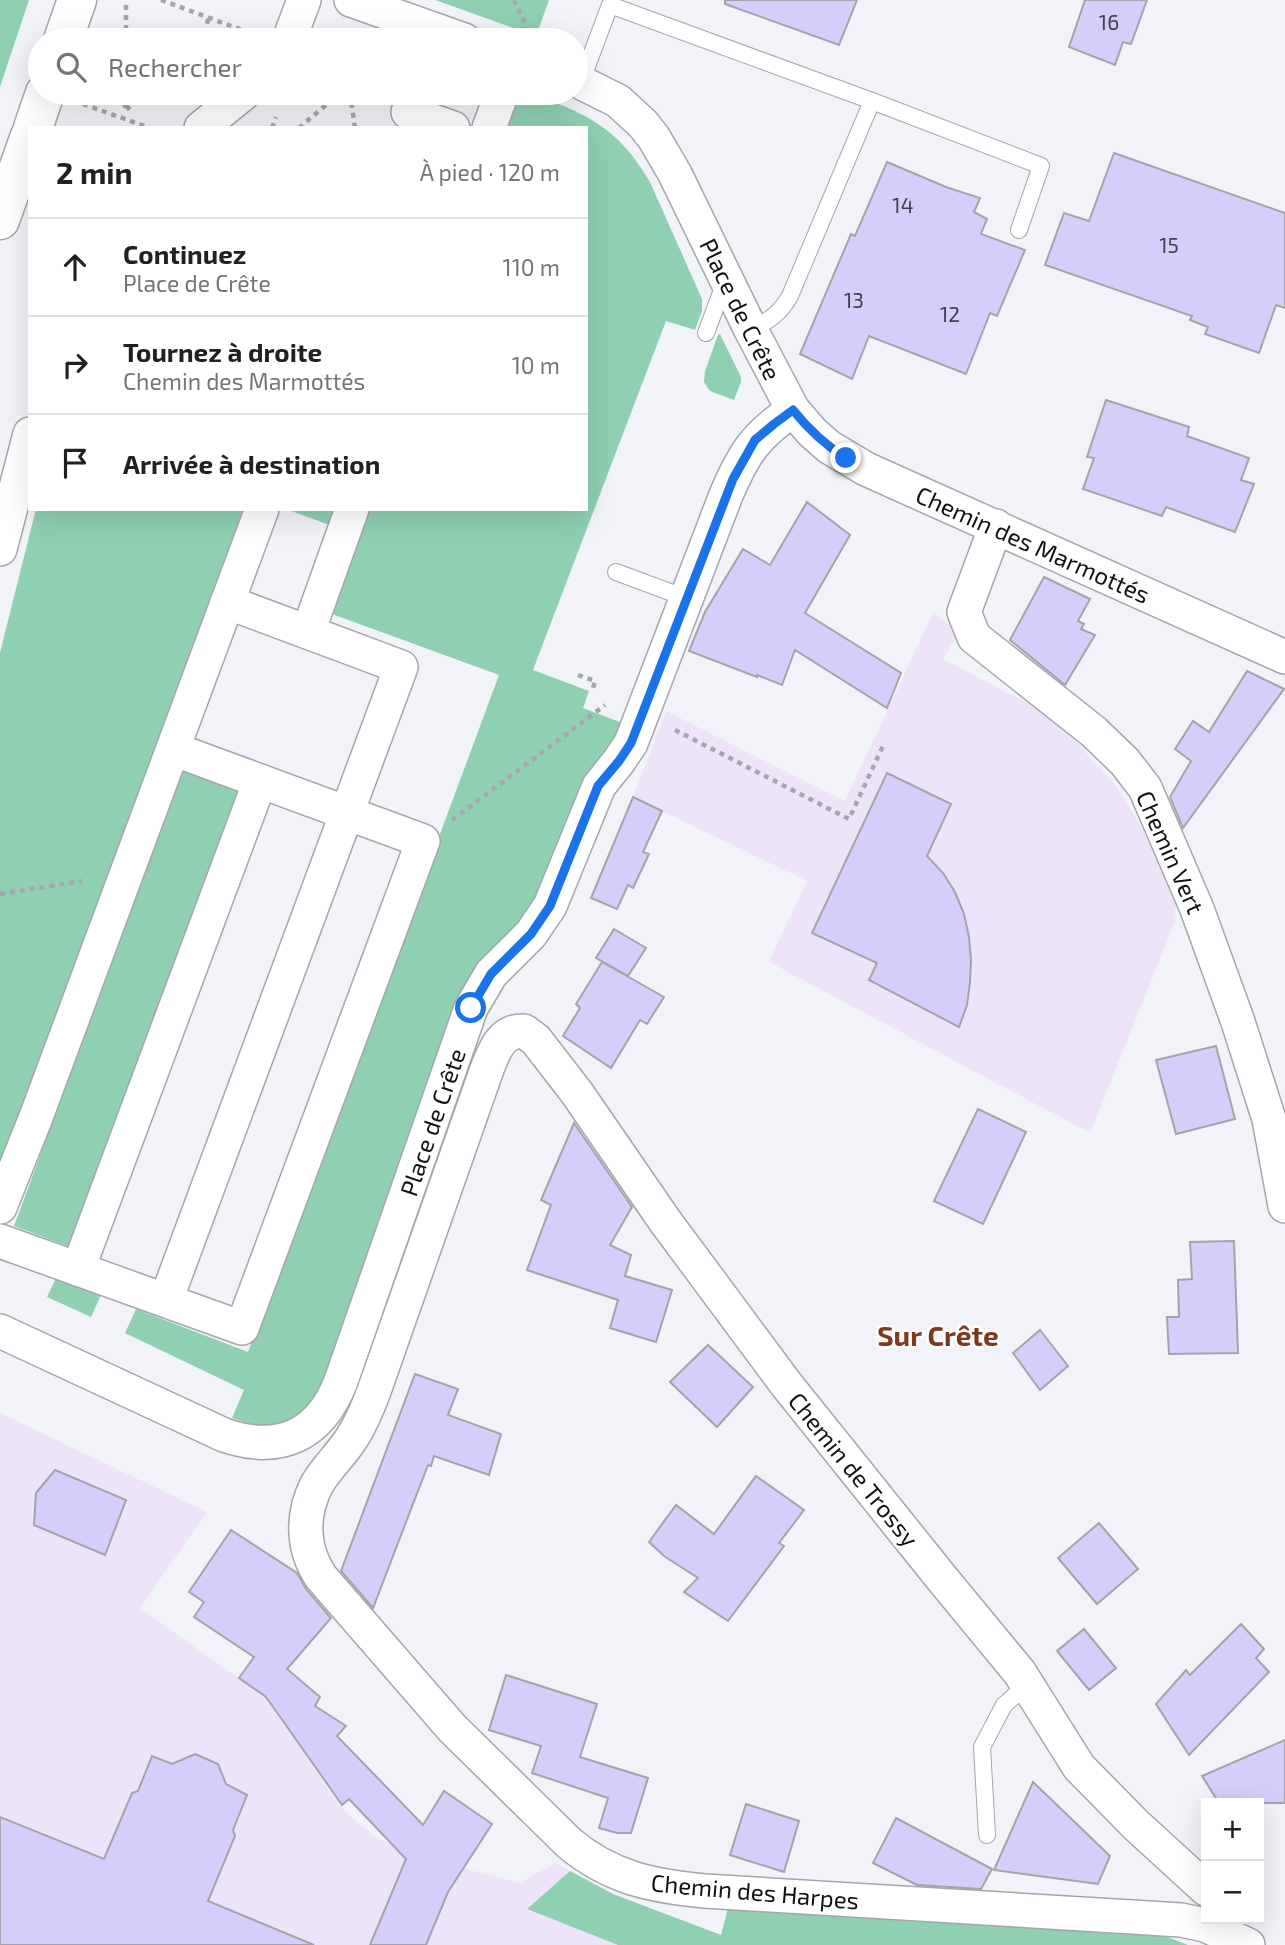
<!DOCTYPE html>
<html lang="fr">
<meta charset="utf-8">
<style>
body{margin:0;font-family:"Exo 2",sans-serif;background:#f2f2f2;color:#202124}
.controls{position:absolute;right:21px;bottom:21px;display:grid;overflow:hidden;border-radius:0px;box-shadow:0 7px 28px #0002}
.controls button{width:63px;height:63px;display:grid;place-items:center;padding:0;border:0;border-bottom:2px solid #e0e0e0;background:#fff;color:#202124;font:35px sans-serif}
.stop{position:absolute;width:21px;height:21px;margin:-16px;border:5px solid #1a73e8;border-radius:50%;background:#fff}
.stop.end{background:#1a73e8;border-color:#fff;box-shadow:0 2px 7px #0008}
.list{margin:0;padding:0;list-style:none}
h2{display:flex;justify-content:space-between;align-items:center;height:91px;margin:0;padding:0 28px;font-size:30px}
h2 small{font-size:23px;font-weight:400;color:#757577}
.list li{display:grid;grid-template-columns:46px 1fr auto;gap:21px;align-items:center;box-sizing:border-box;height:98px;padding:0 28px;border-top:2px solid #e0e0e0}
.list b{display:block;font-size:26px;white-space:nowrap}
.list p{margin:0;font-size:23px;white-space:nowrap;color:#757577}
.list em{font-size:23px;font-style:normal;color:#757577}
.icon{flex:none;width:38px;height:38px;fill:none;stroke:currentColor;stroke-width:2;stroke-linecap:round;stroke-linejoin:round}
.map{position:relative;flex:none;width:1285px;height:1945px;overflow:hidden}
.search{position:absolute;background:#fff;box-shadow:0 7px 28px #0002;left:28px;top:28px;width:560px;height:77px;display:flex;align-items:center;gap:18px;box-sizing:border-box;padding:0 24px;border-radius:38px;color:#757577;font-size:26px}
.panel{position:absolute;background:#fff;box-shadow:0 7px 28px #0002;left:28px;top:126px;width:560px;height:385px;border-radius:0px}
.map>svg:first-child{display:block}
.education{fill:#eee4fa}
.green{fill:#8fd0b2}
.building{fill:#d5cefb;stroke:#a4a3a8;stroke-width:2}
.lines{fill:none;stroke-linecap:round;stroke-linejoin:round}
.lane-casing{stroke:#a4a6ab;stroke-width:18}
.street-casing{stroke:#a4a6ab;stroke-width:36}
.secondary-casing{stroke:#a4a6ab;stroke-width:41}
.path{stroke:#a6a7ab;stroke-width:4.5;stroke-dasharray:5 5;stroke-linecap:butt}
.lane{stroke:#fff;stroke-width:16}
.street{stroke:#fff;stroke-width:33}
.secondary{stroke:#fff;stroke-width:38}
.route{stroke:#1a73e8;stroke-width:9}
.labels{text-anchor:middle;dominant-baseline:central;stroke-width:5;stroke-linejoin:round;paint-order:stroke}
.number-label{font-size:21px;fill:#42414d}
.street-label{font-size:24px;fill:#111213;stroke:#fff}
.quarter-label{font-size:28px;font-weight:bold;fill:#7b391d;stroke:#fff}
</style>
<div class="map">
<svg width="1285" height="1945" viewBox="0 0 1285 1945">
<rect width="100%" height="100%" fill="#f1f3f8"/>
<g class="education">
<path d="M933,613L959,632L943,659L1033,706L1072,737L1116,786L1144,831L1176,899L1175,922L1090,1133L769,962L807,881L633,797L666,711L845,801Z"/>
<path d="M0,1413L207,1512L140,1608L265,1697L338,1804L360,1825L378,1839L440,1862L520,1883L555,1863L613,1894L721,1935L978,1924L1149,1930L1188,1945H0Z"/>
</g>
<g class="green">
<path d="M0,0H29L0,87Z"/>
<path d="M435,0H549L536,36Z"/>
<path d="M521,93H529C586,113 618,127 650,182L702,299V311L695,330L666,321L533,670L589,691L583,708L625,724L532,907L330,1376L308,1409L291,1420L272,1425H253L232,1418L244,1390L125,1333L136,1309L248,1352L499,675L332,614L370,509H586V128H508Z"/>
<path d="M720,334L741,377V382L734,400L710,391L704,382L705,371L718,335Z"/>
<path d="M36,509H243L21,1112L0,1160V653Z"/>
<path d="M286,509H339L332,526Z"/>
<path d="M184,769L240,790L70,1247L14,1226Z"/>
<path d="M56,1278L101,1295L91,1317L47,1297Z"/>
<path d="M570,1871L613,1894L721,1935L728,1908L978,1924L1149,1930L1188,1945H618L527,1909Z"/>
</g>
<g class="building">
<path d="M725,0H857L839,45L725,4Z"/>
<path d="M1085,0H1147L1131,44L1123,42L1115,65L1069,47Z"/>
<path d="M1114,153L1285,213V308L1276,305L1259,353L1205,334L1208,327L1190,320L1192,316L1045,265L1064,213L1089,221Z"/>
<path d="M887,162L946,187L980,198L974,212L987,219L981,234L1025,250L997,316L990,313L966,374L869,336L852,379L800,354L851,234L855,236Z"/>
<path d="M1106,400L1189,427L1187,436L1249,458L1241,480L1254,484L1235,532L1166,507L1162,516L1083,489L1094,458L1087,457Z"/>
<path d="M807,502L850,535L805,613L901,673L887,708L795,650L782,685L757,675V677L689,651L705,612L743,549L770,565Z"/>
<path d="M1044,577L1090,599L1078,621L1084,624L1081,629L1095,635L1065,685L1010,640Z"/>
<path d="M1247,671L1284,689L1183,828L1170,797L1191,761L1175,749L1193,721L1209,732Z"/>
<path d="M887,773L951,804L927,856L943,873L955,892L964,914L969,937L971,960L970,982L967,1005L959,1027L869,980L877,963L812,933Z"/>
<path d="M633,797L662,811L643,852L649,854L633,888L628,885L617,909L591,898Z"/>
<path d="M614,929L646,948L628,976L596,958Z"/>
<path d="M602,962L664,997L647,1024L640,1020L611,1068L563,1036L580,1008L576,1004Z"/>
<path d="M1216,1046L1235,1119L1176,1134L1156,1060Z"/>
<path d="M978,1109L1026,1132L983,1224L934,1201Z"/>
<path d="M574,1123L632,1207L610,1245L631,1255L625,1276L672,1290L656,1342L610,1328L618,1300L527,1270L551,1205L541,1200Z"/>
<path d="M1234,1241L1238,1353L1169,1354L1167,1317H1179L1178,1280L1192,1279L1190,1242Z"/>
<path d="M1040,1330L1068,1366L1040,1390L1013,1353Z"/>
<path d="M708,1345L753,1387L717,1427L670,1382Z"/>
<path d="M415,1374L458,1389L448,1415L501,1434L489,1475L434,1456L431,1466L428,1465L373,1608L341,1571Z"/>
<path d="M55,1470L126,1500L105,1555L34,1525L36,1493Z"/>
<path d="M756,1476L804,1510L779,1543L784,1546L728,1621L684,1592L698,1578L664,1556L649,1542L676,1505L714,1534Z"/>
<path d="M1099,1523L1138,1569L1097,1604L1058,1558Z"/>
<path d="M231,1530L297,1573L306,1589L331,1618L287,1669L320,1697L315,1706L346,1726L337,1736L423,1825L444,1791L492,1824L448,1892L426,1945H370L406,1859L349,1799L342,1805L266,1697L239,1678L254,1657L194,1617L204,1602L189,1592Z"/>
<path d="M1241,1624L1264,1649L1256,1658L1269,1672L1189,1755L1156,1704L1186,1670L1190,1675Z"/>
<path d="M1084,1629L1116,1668L1089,1690L1057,1651Z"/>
<path d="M506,1675L597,1704L580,1757L648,1778L631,1833H617L599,1828L608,1798L532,1773L541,1746L489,1730Z"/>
<path d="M1285,1740V1803H1219L1202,1776Z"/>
<path d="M195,1754L218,1764L226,1784L247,1795L233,1830L235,1836L208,1901L314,1945H0V1817L104,1859L132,1793L138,1791L152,1756L172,1764Z"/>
<path d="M1033,1782L1110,1856L1098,1884L994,1870Z"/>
<path d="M746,1804L799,1821L784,1872L730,1855Z"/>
<path d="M896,1818L992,1869L981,1889L917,1885L873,1863Z"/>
</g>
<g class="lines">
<g class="lane-casing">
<g id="lane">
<path d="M581,82L610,5L872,101L790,296C779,315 769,320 751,330"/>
<path d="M872,101L1041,166L1019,230"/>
<path d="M706,333L725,282"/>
<path d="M616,572L686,598"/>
<path d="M987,1835L982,1747L1004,1705L1028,1684"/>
</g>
</g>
<g class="street-casing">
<g id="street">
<path d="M351,0L464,40"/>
<path d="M289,40L304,0"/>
<path d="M576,80L618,101L643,124L654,138L675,174L751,330L793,410L812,432L829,447L866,469L1285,657"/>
<path d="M408,112L453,128"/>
<path d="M201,128L244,93"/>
<path d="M489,128L502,93"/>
<path d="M996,526L964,612L974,637L1094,732L1125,762L1145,788L1197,909L1238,1022L1269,1119L1285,1206"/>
<path d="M0,549L30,434"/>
<path d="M308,632L352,509"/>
<path d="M0,1207L36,1117L262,509"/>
<path d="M0,1241L242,1328L423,841L173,749"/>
<path d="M78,1269L260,781"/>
<path d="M166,1300L401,667L227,602"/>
<path d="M0,1331L224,1435C279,1454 320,1436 341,1381L471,1008L491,974L531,934L550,906L599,786L619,761L631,743L726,495C744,453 755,436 793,410"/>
<path d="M1206,1889L1135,1824L1079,1767L1020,1673L940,1576L786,1384L665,1221L577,1093L536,1040L524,1031C501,1030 494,1051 487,1069L374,1391C368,1407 362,1422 353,1436C343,1453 327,1467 317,1484C301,1515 302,1549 321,1577L452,1728L569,1843C611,1878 652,1886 705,1891L1181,1920L1205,1925L1248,1945"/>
</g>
</g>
<g class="secondary-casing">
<g id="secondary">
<path d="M63,40L77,0"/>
<path d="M33,128L45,93"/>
<path d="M0,220L30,136"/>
</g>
</g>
<g class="path">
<path d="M161,0L253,34"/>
<path d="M514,0L525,23L520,40"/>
<path d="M203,33L209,18"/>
<path d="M126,40V0"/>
<path d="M196,40L203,33L201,40"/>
<path d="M125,93V111L143,93"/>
<path d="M350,93L355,128"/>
<path d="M83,104L150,128"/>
<path d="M272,128L276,117"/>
<path d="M299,128L340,93"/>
<path d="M578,675L595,681L592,692"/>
<path d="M675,730L849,819L883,746"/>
<path d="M452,820L605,705"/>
<path d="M0,894L82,881"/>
</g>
<use href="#lane" class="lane"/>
<use href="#street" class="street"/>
<use href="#secondary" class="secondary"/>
</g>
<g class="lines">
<path class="route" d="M471,1008L491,974L531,934L550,906L598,786L619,761L631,743L733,479L755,440L774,424L793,410C809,430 825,445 846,458"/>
</g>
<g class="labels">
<g class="number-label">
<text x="1109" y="21">16</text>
<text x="903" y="204">14</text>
<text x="1169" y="244">15</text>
<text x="854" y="299">13</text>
<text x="950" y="313">12</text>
</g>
<g class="street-label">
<text transform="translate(741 309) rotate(64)">Place de Crête</text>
<text transform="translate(1033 544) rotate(24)">Chemin des Marmottés</text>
<text transform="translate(1171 852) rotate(66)">Chemin Vert</text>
<text transform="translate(432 1122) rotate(-71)">Place de Crête</text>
<text transform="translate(854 1469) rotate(51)">Chemin de Trossy</text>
<text transform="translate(755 1891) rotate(5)">Chemin des Harpes</text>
</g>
<g class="quarter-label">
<text x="938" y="1335">Sur Crête</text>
</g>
</g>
</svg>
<div class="controls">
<button>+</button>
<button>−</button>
</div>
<div class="stop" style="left:471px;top:1008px"></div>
<div class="stop end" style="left:846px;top:458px"></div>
<div class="search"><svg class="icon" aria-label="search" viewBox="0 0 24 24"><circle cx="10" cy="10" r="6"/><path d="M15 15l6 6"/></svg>Rechercher</div>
<section class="panel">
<h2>2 min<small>À pied · 120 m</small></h2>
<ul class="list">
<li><svg class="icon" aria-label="ahead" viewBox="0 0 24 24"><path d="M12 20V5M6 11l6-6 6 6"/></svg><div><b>Continuez</b><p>Place de Crête</p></div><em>110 m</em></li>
<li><svg class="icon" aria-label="right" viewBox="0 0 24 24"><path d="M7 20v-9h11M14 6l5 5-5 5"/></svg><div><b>Tournez à droite</b><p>Chemin des Marmottés</p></div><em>10 m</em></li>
<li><svg class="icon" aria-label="arrive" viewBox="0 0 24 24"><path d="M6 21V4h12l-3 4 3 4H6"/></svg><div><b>Arrivée à destination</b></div></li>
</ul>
</section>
</div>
